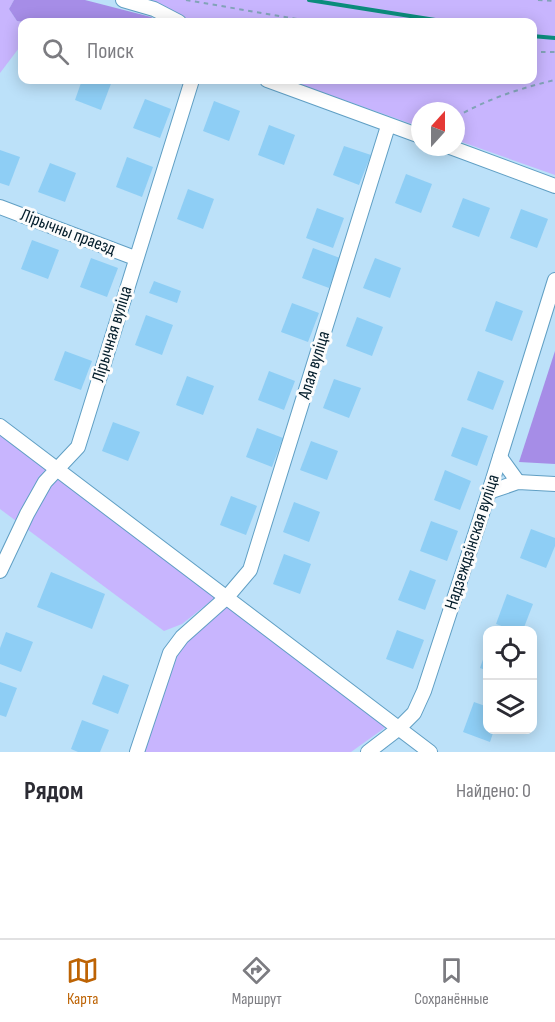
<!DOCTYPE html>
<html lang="ru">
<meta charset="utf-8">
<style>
body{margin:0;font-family:"Sofia Sans Condensed",sans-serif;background:#f2f2f3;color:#2b2b33}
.controls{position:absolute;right:18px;bottom:18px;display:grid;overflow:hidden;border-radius:12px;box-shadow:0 3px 15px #0003}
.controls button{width:54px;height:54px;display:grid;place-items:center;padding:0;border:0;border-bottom:2px solid #e1e1e2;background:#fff;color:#2b2b33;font:30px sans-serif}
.compass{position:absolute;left:411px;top:102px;width:54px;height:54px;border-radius:50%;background:#fff;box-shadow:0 3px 15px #0003;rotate:21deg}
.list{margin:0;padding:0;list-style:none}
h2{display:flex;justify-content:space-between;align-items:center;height:78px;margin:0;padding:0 24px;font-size:26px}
h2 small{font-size:20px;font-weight:400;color:#7c7c81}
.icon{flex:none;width:33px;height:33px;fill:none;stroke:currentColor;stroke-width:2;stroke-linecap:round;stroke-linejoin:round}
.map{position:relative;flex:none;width:555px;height:752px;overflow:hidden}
.search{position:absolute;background:#fff;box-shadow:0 3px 15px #0003;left:18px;right:18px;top:18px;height:66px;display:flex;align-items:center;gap:15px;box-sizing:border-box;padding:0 21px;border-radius:12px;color:#7c7c81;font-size:22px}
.sheet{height:186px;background:#fff}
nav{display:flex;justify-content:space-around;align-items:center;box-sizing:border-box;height:84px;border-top:2px solid #e1e1e2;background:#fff;font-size:16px;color:#7c7c81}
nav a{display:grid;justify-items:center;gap:3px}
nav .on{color:#bd6304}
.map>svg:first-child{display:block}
.green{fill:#c8b5fe}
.forest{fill:#a68de7}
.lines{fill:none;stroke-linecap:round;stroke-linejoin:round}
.stream{stroke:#0b8c7c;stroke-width:4}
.building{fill:#8ecef5}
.minor-casing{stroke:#609fc4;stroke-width:16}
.path{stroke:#82a3b8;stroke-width:2;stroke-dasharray:4.5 4.5;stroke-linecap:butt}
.minor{stroke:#fff;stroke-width:14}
.labels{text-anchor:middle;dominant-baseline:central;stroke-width:6;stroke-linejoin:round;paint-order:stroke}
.street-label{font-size:18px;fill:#031d2b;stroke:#fcfcfc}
</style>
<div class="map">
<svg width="555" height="752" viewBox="0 0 555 752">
<rect width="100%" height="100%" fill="#bce1f9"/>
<g class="green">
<path d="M0,0H14L9,9L17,21L23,22L22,44L0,73Z"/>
<path d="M144,0H555V175L456,140V111H420V127L288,80H532V22H192L165,7Z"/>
<path d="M0,433L216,597L182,624L164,631L0,509Z"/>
<path d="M227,605L386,727L351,752H144L179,651L200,628Z"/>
</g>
<g class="forest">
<path d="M14,0H85L151,17L159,22H23L17,21L9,9Z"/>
<path d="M555,351V464L519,462Z"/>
</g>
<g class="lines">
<g class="stream">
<path d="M309,0L448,22"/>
<path d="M532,36L555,38"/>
</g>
</g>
<g class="building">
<path d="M82,80L112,81L101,110L75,100Z"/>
<path d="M145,99L171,109L160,138L133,128Z"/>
<path d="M214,101L240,111L229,141L203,131Z"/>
<path d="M269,125L295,135L284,165L258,155Z"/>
<path d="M344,146L371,155L359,185L333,175Z"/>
<path d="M0,150L20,157L9,186L0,183Z"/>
<path d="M127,157L153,167L142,197L116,187Z"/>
<path d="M50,163L76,173L65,202L38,192Z"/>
<path d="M406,174L432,184L421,213L395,203Z"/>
<path d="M188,189L214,199L203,229L177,219Z"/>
<path d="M463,198L490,208L479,237L452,227Z"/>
<path d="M317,208L344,218L333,248L306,238Z"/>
<path d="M521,209L548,219L537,248L510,238Z"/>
<path d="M32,240L59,250L48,279L21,269Z"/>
<path d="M313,248L340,258L329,288L302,278Z"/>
<path d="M91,258L118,268L107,297L80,287Z"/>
<path d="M375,258L401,268L390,298L363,288Z"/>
<path d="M154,281L181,291L177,303L149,293Z"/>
<path d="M496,301L523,311L512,341L485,331Z"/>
<path d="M292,303L319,313L308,342L281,332Z"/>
<path d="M146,315L173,325L162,355L135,345Z"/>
<path d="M357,317L383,327L372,356L346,346Z"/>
<path d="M65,351L92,361L81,390L54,380Z"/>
<path d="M269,371L295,381L284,410L258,400Z"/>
<path d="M478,371L504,381L493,410L467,400Z"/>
<path d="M187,376L214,386L203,415L176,405Z"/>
<path d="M334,379L361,388L349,418L323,408Z"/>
<path d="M113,422L140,432L128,461L102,451Z"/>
<path d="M462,427L488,436L477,466L451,456Z"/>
<path d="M257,428L283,438L272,467L246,457Z"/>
<path d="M311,441L338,451L327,480L300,470Z"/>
<path d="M445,470L471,481L460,510L434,500Z"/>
<path d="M231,496L257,506L246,535L220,525Z"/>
<path d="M294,502L320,512L309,542L283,532Z"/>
<path d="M431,521L458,531L447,561L420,551Z"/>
<path d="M531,529L555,538V546L546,568L520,558Z"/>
<path d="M284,554L311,564L300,594L273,584Z"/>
<path d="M410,570L436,580L425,610L398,600Z"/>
<path d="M51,572L105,594L92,629L37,607Z"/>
<path d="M507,594L533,604L523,630H513L496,624Z"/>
<path d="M397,630L424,640L413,669L386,659Z"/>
<path d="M6,632L33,642L21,672L0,664V648Z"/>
<path d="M487,648H488V671L480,668Z"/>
<path d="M103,675L129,685L118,714L92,704Z"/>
<path d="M0,682L17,688L6,717L0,715Z"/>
<path d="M474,702L488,707V730H494L490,742L463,732Z"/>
<path d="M82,720L109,730L100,752H78L71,749Z"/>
</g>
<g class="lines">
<g class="minor-casing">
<g id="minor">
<path d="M123,0L154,9L179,22"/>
<path d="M267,80L420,136"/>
<path d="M450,147L555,186"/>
<path d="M0,207L135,258"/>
<path d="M0,426L430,752"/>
<path d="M500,457L518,482"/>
<path d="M489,492L518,482L555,484"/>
<path d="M0,571L27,514L45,482L78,447L192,80"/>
<path d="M137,752L170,653L182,637L227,597L250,570L388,126"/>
<path d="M368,752L398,729L414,713L424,691L489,492L555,280"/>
</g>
</g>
<g class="path">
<path d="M186,0L314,22"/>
<path d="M538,0L555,1"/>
<path d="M532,52H555"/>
<path d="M456,117C487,99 521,88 555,80"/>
</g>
<use href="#minor" class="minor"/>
</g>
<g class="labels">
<g class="street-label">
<text transform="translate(68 232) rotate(21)">Лірычны праезд</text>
<text transform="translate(112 334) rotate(-73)">Лірычная вуліца</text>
<text transform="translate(314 365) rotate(-73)">Алая вуліца</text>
<text transform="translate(472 542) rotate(-72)">Надзеждзінская вуліца</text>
</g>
</g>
</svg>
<div class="controls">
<button><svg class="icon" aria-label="locate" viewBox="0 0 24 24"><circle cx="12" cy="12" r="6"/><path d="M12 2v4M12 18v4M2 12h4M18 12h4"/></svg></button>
<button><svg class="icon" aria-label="layers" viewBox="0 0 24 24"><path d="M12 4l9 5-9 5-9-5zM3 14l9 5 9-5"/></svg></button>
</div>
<svg class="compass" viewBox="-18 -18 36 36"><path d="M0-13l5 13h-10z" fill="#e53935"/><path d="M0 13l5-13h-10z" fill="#7c7c81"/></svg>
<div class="search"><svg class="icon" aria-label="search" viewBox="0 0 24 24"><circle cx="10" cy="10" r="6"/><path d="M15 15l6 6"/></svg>Поиск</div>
</div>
<section class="sheet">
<h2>Рядом<small>Найдено: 0</small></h2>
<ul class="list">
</ul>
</section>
<nav>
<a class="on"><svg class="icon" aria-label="map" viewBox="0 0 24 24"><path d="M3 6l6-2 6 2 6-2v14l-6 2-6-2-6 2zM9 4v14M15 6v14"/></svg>Карта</a>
<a><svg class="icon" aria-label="directions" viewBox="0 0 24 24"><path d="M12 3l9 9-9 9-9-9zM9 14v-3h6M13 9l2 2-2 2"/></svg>Маршрут</a>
<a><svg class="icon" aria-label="saved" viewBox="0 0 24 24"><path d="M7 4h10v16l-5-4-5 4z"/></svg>Сохранённые</a>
</nav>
